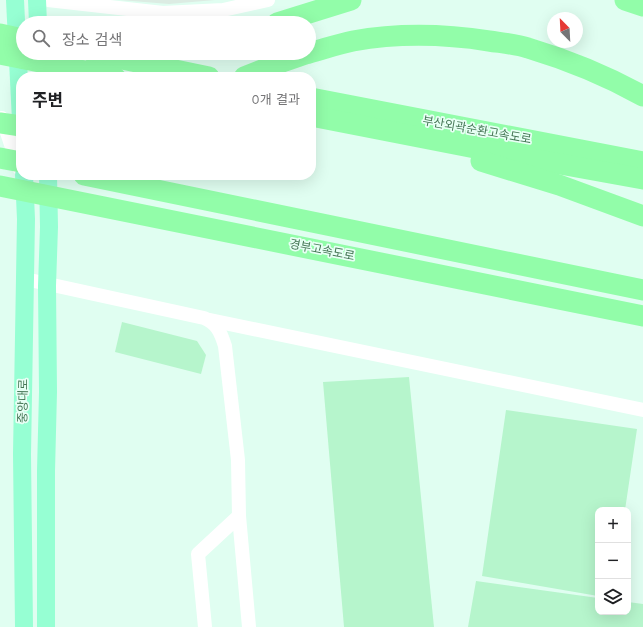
<!DOCTYPE html>
<html lang="ko">
<meta charset="utf-8">
<style>
body{margin:0;font-family:"Work Sans","Noto Sans KR",sans-serif;background:#f2f2f2;color:#202124}
.controls{position:absolute;right:12px;bottom:12px;display:grid;overflow:hidden;border-radius:8px;box-shadow:0 4px 16px #0002}
.controls button{width:36px;height:36px;display:grid;place-items:center;padding:0;border:0;border-bottom:1px solid #e0e0e0;background:#fff;color:#202124;font:20px sans-serif}
.compass{position:absolute;left:547px;top:12px;width:36px;height:36px;border-radius:50%;background:#fff;box-shadow:0 4px 16px #0002;rotate:336deg}
.list{margin:0;padding:0;list-style:none}
h2{display:flex;justify-content:space-between;align-items:center;height:52px;margin:0;padding:0 16px;font-size:17px}
h2 small{font-size:13px;font-weight:400;color:#757577}
.icon{flex:none;width:22px;height:22px;fill:none;stroke:currentColor;stroke-width:2;stroke-linecap:round;stroke-linejoin:round}
.map{position:relative;flex:none;width:643px;height:627px;overflow:hidden}
.search{position:absolute;background:#fff;box-shadow:0 4px 16px #0002;left:16px;top:16px;width:300px;height:44px;display:flex;align-items:center;gap:10px;box-sizing:border-box;padding:0 14px;border-radius:22px;color:#757577;font-size:15px}
.panel{position:absolute;background:#fff;box-shadow:0 4px 16px #0002;left:16px;top:72px;width:300px;height:108px;border-radius:16px}
.map>svg:first-child{display:block}
.industrial{fill:#dcece3}
.building{fill:#b6f5cc}
.lines{fill:none;stroke-linecap:round;stroke-linejoin:round}
.minor{stroke:#fff;stroke-width:14}
.major{stroke:#96ffd3;stroke-width:18}
.highway{stroke:#92fda9;stroke-width:21}
.labels{text-anchor:middle;dominant-baseline:central;stroke-width:3.5;stroke-linejoin:round;paint-order:stroke}
.street-label{font-size:12px;fill:#457755;stroke:#e8fff5}
</style>
<div class="map">
<svg width="643" height="627" viewBox="0 0 643 627">
<rect width="100%" height="100%" fill="#e0fef1"/>
<path class="industrial" d="M120,0H215L169,4Z"/>
<g class="building">
<path d="M122,322L197,341L206,355L201,374L115,352Z"/>
<path d="M409,377L434,627H344L323,382Z"/>
<path d="M506,410L637,429L625,510H598V596L482,576Z"/>
<path d="M476,581L598,598V612H628V602L643,604V627H468Z"/>
</g>
<g class="lines">
<g class="minor">
<path d="M48,0L163,13L223,10L268,0"/>
<path d="M2,118L19,168"/>
<path d="M25,279L204,318C217,323 221,333 225,346L238,460L239,516"/>
<path d="M210,320L643,410"/>
<path d="M205,627L198,554L239,516L249,627"/>
</g>
<g class="major">
<path d="M15,0L21,121"/>
<path d="M37,0L38,23"/>
<path d="M24,175L26,219L22,454L24,627"/>
<path d="M46,627V471L48,392L47,286L49,227L48,175"/>
</g>
<g class="highway">
<path d="M625,0L643,6"/>
<path d="M277,23L351,0"/>
<path d="M0,34L23,39"/>
<path d="M93,53L209,77"/>
<path d="M309,53C324,49 338,44 353,41C398,33 444,34 489,41C502,43 516,44 528,48C568,60 607,76 643,96"/>
<path d="M0,54L115,77"/>
<path d="M244,77L285,61L308,53"/>
<path d="M311,98L643,162"/>
<path d="M311,116L527,158L643,179"/>
<path d="M0,123L21,126"/>
<path d="M0,158L21,162"/>
<path d="M481,161L559,185L643,216"/>
<path d="M84,175L643,290"/>
<path d="M0,186L643,316"/>
</g>
</g>
<g class="labels">
<g class="street-label">
<text transform="translate(477 130) rotate(10)">부산외곽순환고속도로</text>
<text transform="translate(322 250) rotate(11)">경부고속도로</text>
<text transform="translate(23 401) rotate(-89)">중앙대로</text>
</g>
</g>
</svg>
<div class="controls">
<button>+</button>
<button>−</button>
<button><svg class="icon" aria-label="layers" viewBox="0 0 24 24"><path d="M12 4l9 5-9 5-9-5zM3 14l9 5 9-5"/></svg></button>
</div>
<svg class="compass" viewBox="-18 -18 36 36"><path d="M0-13l5 13h-10z" fill="#e53935"/><path d="M0 13l5-13h-10z" fill="#757577"/></svg>
<div class="search"><svg class="icon" aria-label="search" viewBox="0 0 24 24"><circle cx="10" cy="10" r="6"/><path d="M15 15l6 6"/></svg>장소 검색</div>
<section class="panel">
<h2>주변<small>0개 결과</small></h2>
<ul class="list">
</ul>
</section>
</div>
